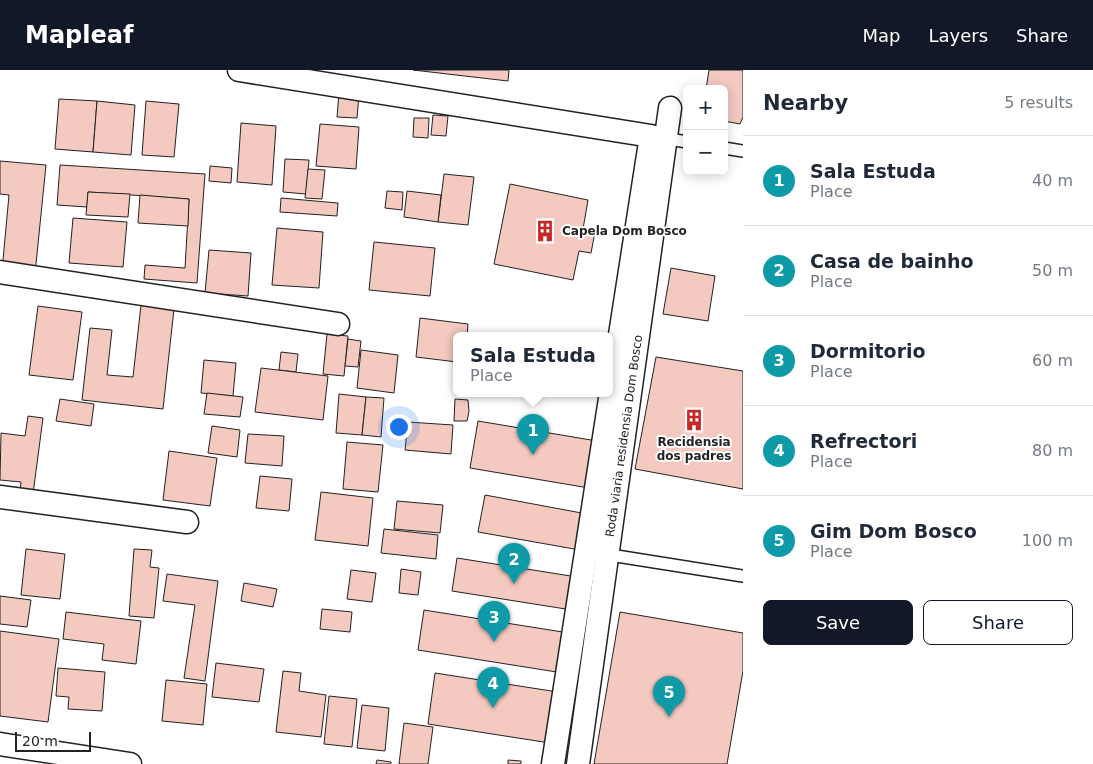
<!DOCTYPE html>
<meta charset="utf-8">
<style>
body{margin:0;font-family:"DejaVu Sans",sans-serif;background:#f2f2f3;color:#1f2937}
.controls{position:absolute;right:15px;top:15px;display:grid;overflow:hidden;border-radius:8px;box-shadow:0 2px 12px #0003}
.controls button{width:45px;height:45px;display:grid;place-items:center;padding:0;border:0;border-bottom:1px solid #e0e1e3;background:#fff;color:#1f2937;font:25px sans-serif}
.scale{position:absolute;left:15px;bottom:12px;width:76px;box-sizing:border-box;padding-left:5px;border:2px solid #222;border-top:0;font-size:14px;line-height:18px;white-space:nowrap;color:#222;-webkit-text-stroke:4px #fff;paint-order:stroke}
.you{position:absolute;left:398px;top:356px;width:18px;height:18px;margin:-12px;border:4px solid #fff;border-radius:50%;background:#1a73e8;box-shadow:0 0 0 8px #1a73e833}
.badge{display:grid;place-items:center;width:32px;height:32px;border-radius:50%;background:#111827;color:#fff;font-size:16px;font-weight:700}
.pin{position:absolute;translate:-50% -41px;filter:drop-shadow(0 1px 2px #0008)}
.pin::after{content:'';position:absolute;top:26px;width:18px;height:15px;background:inherit;clip-path:polygon(0 0,100% 0,50% 100%)}
.popup{position:absolute;left:453px;top:262px;width:160px;height:65px;box-sizing:border-box;display:grid;place-content:center;border-radius:8px;background:#fff;filter:drop-shadow(0 1px 4px #0005);font-size:16px;white-space:nowrap;color:#747a83}
.popup b{font-size:19px;color:#1f2937}
.popup::after{content:'';position:absolute;left:50%;top:100%;margin-left:-10px;border:10px solid transparent;border-top-color:#fff}
.list{margin:0;padding:0;list-style:none}
h2{display:flex;justify-content:space-between;align-items:center;height:65px;margin:0;padding:0 20px;font-size:21px}
h2 small{font-size:16px;font-weight:400;color:#747a83}
.list li{display:grid;grid-template-columns:32px 1fr auto;gap:15px;align-items:center;box-sizing:border-box;height:90px;padding:0 20px;border-top:1px solid #e0e1e3}
.list b{display:block;font-size:19px;white-space:nowrap}
.list p{margin:0;font-size:16px;white-space:nowrap;color:#747a83}
.list em{font-size:16px;font-style:normal;color:#747a83}
.actions{display:flex;gap:10px;padding:15px 20px}
.actions a{flex:1;padding:11px 0;border:1px solid #111827;border-radius:8px;text-align:center;font-size:18px;color:#111827}
.actions .main{background:#111827;color:#fff}
.map{position:relative;flex:none;width:743px;height:694px;overflow:hidden}
header{display:flex;align-items:center;gap:30px;box-sizing:border-box;height:70px;padding:0 25px;background:#111827;color:#fff}
header strong{font-size:24px}
nav{display:flex;gap:28px;margin-inline-start:auto;font-size:18px}
main{display:flex}
aside{flex:1;background:#fff}
.map>svg:first-child{display:block}
.building{fill:#f3c9c0;stroke:#222}
.lines{fill:none;stroke-linecap:round;stroke-linejoin:round}
.lane-casing{stroke:#222;stroke-width:14}
.street-casing{stroke:#222;stroke-width:25}
.lane{stroke:#fff;stroke-width:11}
.street{stroke:#fff;stroke-width:22}
.labels{text-anchor:middle;dominant-baseline:central;stroke-width:4;stroke-linejoin:round;paint-order:stroke}
.poi-label{font-size:12px;font-weight:bold;fill:#222;stroke:#fff;text-anchor:start}
.street-label{font-size:12px;fill:#222;stroke:#fff}
</style>
<header>
<strong>Mapleaf</strong>
<nav><a>Map</a><a>Layers</a><a>Share</a></nav>
</header>
<main>
<div class="map">
<svg width="743" height="694" viewBox="0 0 743 694">
<rect width="100%" height="100%" fill="#fff"/>
<g class="building">
<path d="M413,0H509L508,11Z"/>
<path d="M709,0H743V47L740,54L724,51V19H706Z"/>
<path d="M339,23L359,25L357,48L337,47Z"/>
<path d="M59,29L97,31L93,82L55,79Z"/>
<path d="M97,31L135,35L131,85L93,82Z"/>
<path d="M146,31L179,34L174,87L142,85Z"/>
<path d="M433,45L448,46L446,66L431,65Z"/>
<path d="M414,48H429L428,68L413,67Z"/>
<path d="M241,53L276,56L272,115L237,112Z"/>
<path d="M320,54L359,57L356,99L316,96Z"/>
<path d="M285,89L309,90L306,124L283,122Z"/>
<path d="M0,91L46,95L35,204L2,201L9,125L0,124Z"/>
<path d="M60,95L205,104L197,213L144,209L145,195L185,198L189,129L88,122L87,137L57,135Z"/>
<path d="M210,96L232,98L231,113L209,111Z"/>
<path d="M308,99L325,100L322,129L305,128Z"/>
<path d="M444,104L474,107L468,155L438,152Z"/>
<path d="M510,114L588,130L583,159L595,162L591,183L579,181L573,210L494,194Z"/>
<path d="M387,121L403,122L402,140L385,138Z"/>
<path d="M407,121L441,125L438,152L404,147Z"/>
<path d="M88,122L130,124L128,147L86,145Z"/>
<path d="M140,125L189,129L188,156L138,153Z"/>
<path d="M281,128L338,133L337,146L280,142Z"/>
<path d="M73,148L127,152L123,197L69,193Z"/>
<path d="M277,158L323,162L319,218L272,215Z"/>
<path d="M374,172L435,178L430,226L369,220Z"/>
<path d="M209,180L251,183L248,226L205,223Z"/>
<path d="M671,198L715,206L708,251L663,244Z"/>
<path d="M141,235L174,239L163,339L82,330L90,258L112,260L107,305L133,307Z"/>
<path d="M38,236L82,242L73,310L29,305Z"/>
<path d="M420,248L468,254L467,266H457V292L416,287Z"/>
<path d="M327,264L348,266L344,306L323,304Z"/>
<path d="M348,269L361,271L358,297L345,296Z"/>
<path d="M361,280L398,285L394,323L357,318Z"/>
<path d="M281,282L298,284L296,302L279,300Z"/>
<path d="M656,287L743,301V419L635,399Z"/>
<path d="M204,290L236,293L233,326L201,323Z"/>
<path d="M261,298L328,306L323,350L255,342Z"/>
<path d="M207,323L243,327L240,347L204,344Z"/>
<path d="M339,324L366,327L362,365L336,363Z"/>
<path d="M366,327L384,328L381,367L362,365Z"/>
<path d="M60,329L94,334L91,356L56,351Z"/>
<path d="M455,329L468,330L469,341L467,351H454Z"/>
<path d="M28,346L43,348L33,424L20,422L21,412L0,410L1,363L25,366Z"/>
<path d="M478,351L597,371L589,418L470,398Z"/>
<path d="M408,352L453,355L451,384L405,380Z"/>
<path d="M212,356L240,360L237,387L208,383Z"/>
<path d="M248,364L284,366L282,396L245,393Z"/>
<path d="M347,372L383,375L378,422L343,419Z"/>
<path d="M169,381L217,388L210,436L163,430Z"/>
<path d="M260,406L292,409L289,441L256,438Z"/>
<path d="M321,422L373,428L368,476L315,470Z"/>
<path d="M485,425L587,444L580,480L478,462Z"/>
<path d="M397,431L443,435L440,463L394,459Z"/>
<path d="M384,459L438,465L436,489L381,483Z"/>
<path d="M26,479L65,484L60,529L21,525Z"/>
<path d="M134,479L152,480L150,497L159,498L154,548L129,546Z"/>
<path d="M457,488L577,507L572,540L452,521Z"/>
<path d="M401,499L421,502L418,525L399,523Z"/>
<path d="M351,500L376,503L372,532L347,529Z"/>
<path d="M167,504L218,511L205,611L184,608L195,535L163,531Z"/>
<path d="M244,513L277,519L273,537L241,531Z"/>
<path d="M0,526L31,530L27,557L0,554Z"/>
<path d="M322,539L352,542L350,562L320,559Z"/>
<path d="M424,540L569,563L563,603L418,580Z"/>
<path d="M66,542L141,551L136,594L102,590L104,574L63,569Z"/>
<path d="M620,542L743,563V601L727,694H594Z"/>
<path d="M0,561L59,569L48,652L0,646Z"/>
<path d="M216,593L264,599L259,632L212,627Z"/>
<path d="M58,598L105,602L102,641L68,639L69,627L56,626Z"/>
<path d="M283,601L301,603L299,621L326,625L321,667L276,662Z"/>
<path d="M435,603L558,622L550,673L428,654Z"/>
<path d="M166,610L207,614L203,655L162,651Z"/>
<path d="M329,626L357,629L352,677L324,674Z"/>
<path d="M362,635L389,638L385,681L357,678Z"/>
<path d="M404,653L433,657L428,694H399Z"/>
<path d="M377,690L391,692V694H376Z"/>
<path d="M508,690L521,691V694H508Z"/>
</g>
<g class="lines">
<g class="lane-casing">
<g id="lane">
<path d="M663,68L687,72"/>
<path d="M724,78L743,81"/>
<path d="M604,484L743,506"/>
</g>
</g>
<g class="street-casing">
<g id="street">
<path d="M239,0L651,66L553,694"/>
<path d="M0,202L338,254"/>
<path d="M0,427L187,452"/>
<path d="M0,674L130,694"/>
<path d="M578,694L670,38"/>
</g>
</g>
<use href="#lane" class="lane"/>
<use href="#street" class="street"/>
</g>
<defs>
<g id="building-bare" transform="scale(1.725)"><path d="M-4-6H4V6H1V3H-1V6H-4ZM-2.5-4.3h1.7v1.8h-1.7ZM.8-4.3h1.7v1.8H.8ZM-2.5-1h1.7V.8h-1.7ZM.8-1h1.7V.8H.8Z" fill="#c62828" stroke="#fff" stroke-width="2.5" paint-order="stroke"/></g>
</defs>
<g fill-rule="evenodd">
<use href="#building-bare" x="545" y="161"/>
<use href="#building-bare" x="694" y="350"/>
</g>
<g class="labels">
<g class="poi-label">
<text x="562" y="161">Capela Dom Bosco</text>
<text x="694" y="372" text-anchor="middle">Recidensia<tspan x="694" dy="14">dos padres</tspan></text>
</g>
<g class="street-label">
<text transform="translate(624 366) rotate(-82)">Roda viaria residensia Dom Bosco</text>
</g>
</g>
</svg>
<div class="controls">
<button>+</button>
<button>−</button>
</div>
<div class="scale">20 m</div>
<div class="you"></div>
<div class="pin badge" style="left:533px;top:385px;background:#0f9aa8">1</div>
<div class="popup"><b>Sala Estuda</b>Place</div>
<div class="pin badge" style="left:514px;top:514px;background:#0f9aa8">2</div>
<div class="pin badge" style="left:494px;top:572px;background:#0f9aa8">3</div>
<div class="pin badge" style="left:493px;top:638px;background:#0f9aa8">4</div>
<div class="pin badge" style="left:669px;top:647px;background:#0f9aa8">5</div>
</div>
<aside>
<h2>Nearby<small>5 results</small></h2>
<ul class="list">
<li><span class="badge" style="background:#0f9aa8">1</span><div><b>Sala Estuda</b><p>Place</p></div><em>40 m</em></li>
<li><span class="badge" style="background:#0f9aa8">2</span><div><b>Casa de bainho</b><p>Place</p></div><em>50 m</em></li>
<li><span class="badge" style="background:#0f9aa8">3</span><div><b>Dormitorio</b><p>Place</p></div><em>60 m</em></li>
<li><span class="badge" style="background:#0f9aa8">4</span><div><b>Refrectori</b><p>Place</p></div><em>80 m</em></li>
<li><span class="badge" style="background:#0f9aa8">5</span><div><b>Gim Dom Bosco</b><p>Place</p></div><em>100 m</em></li>
</ul>
<div class="actions"><a class="main">Save</a><a>Share</a></div>
</aside>
</main>
